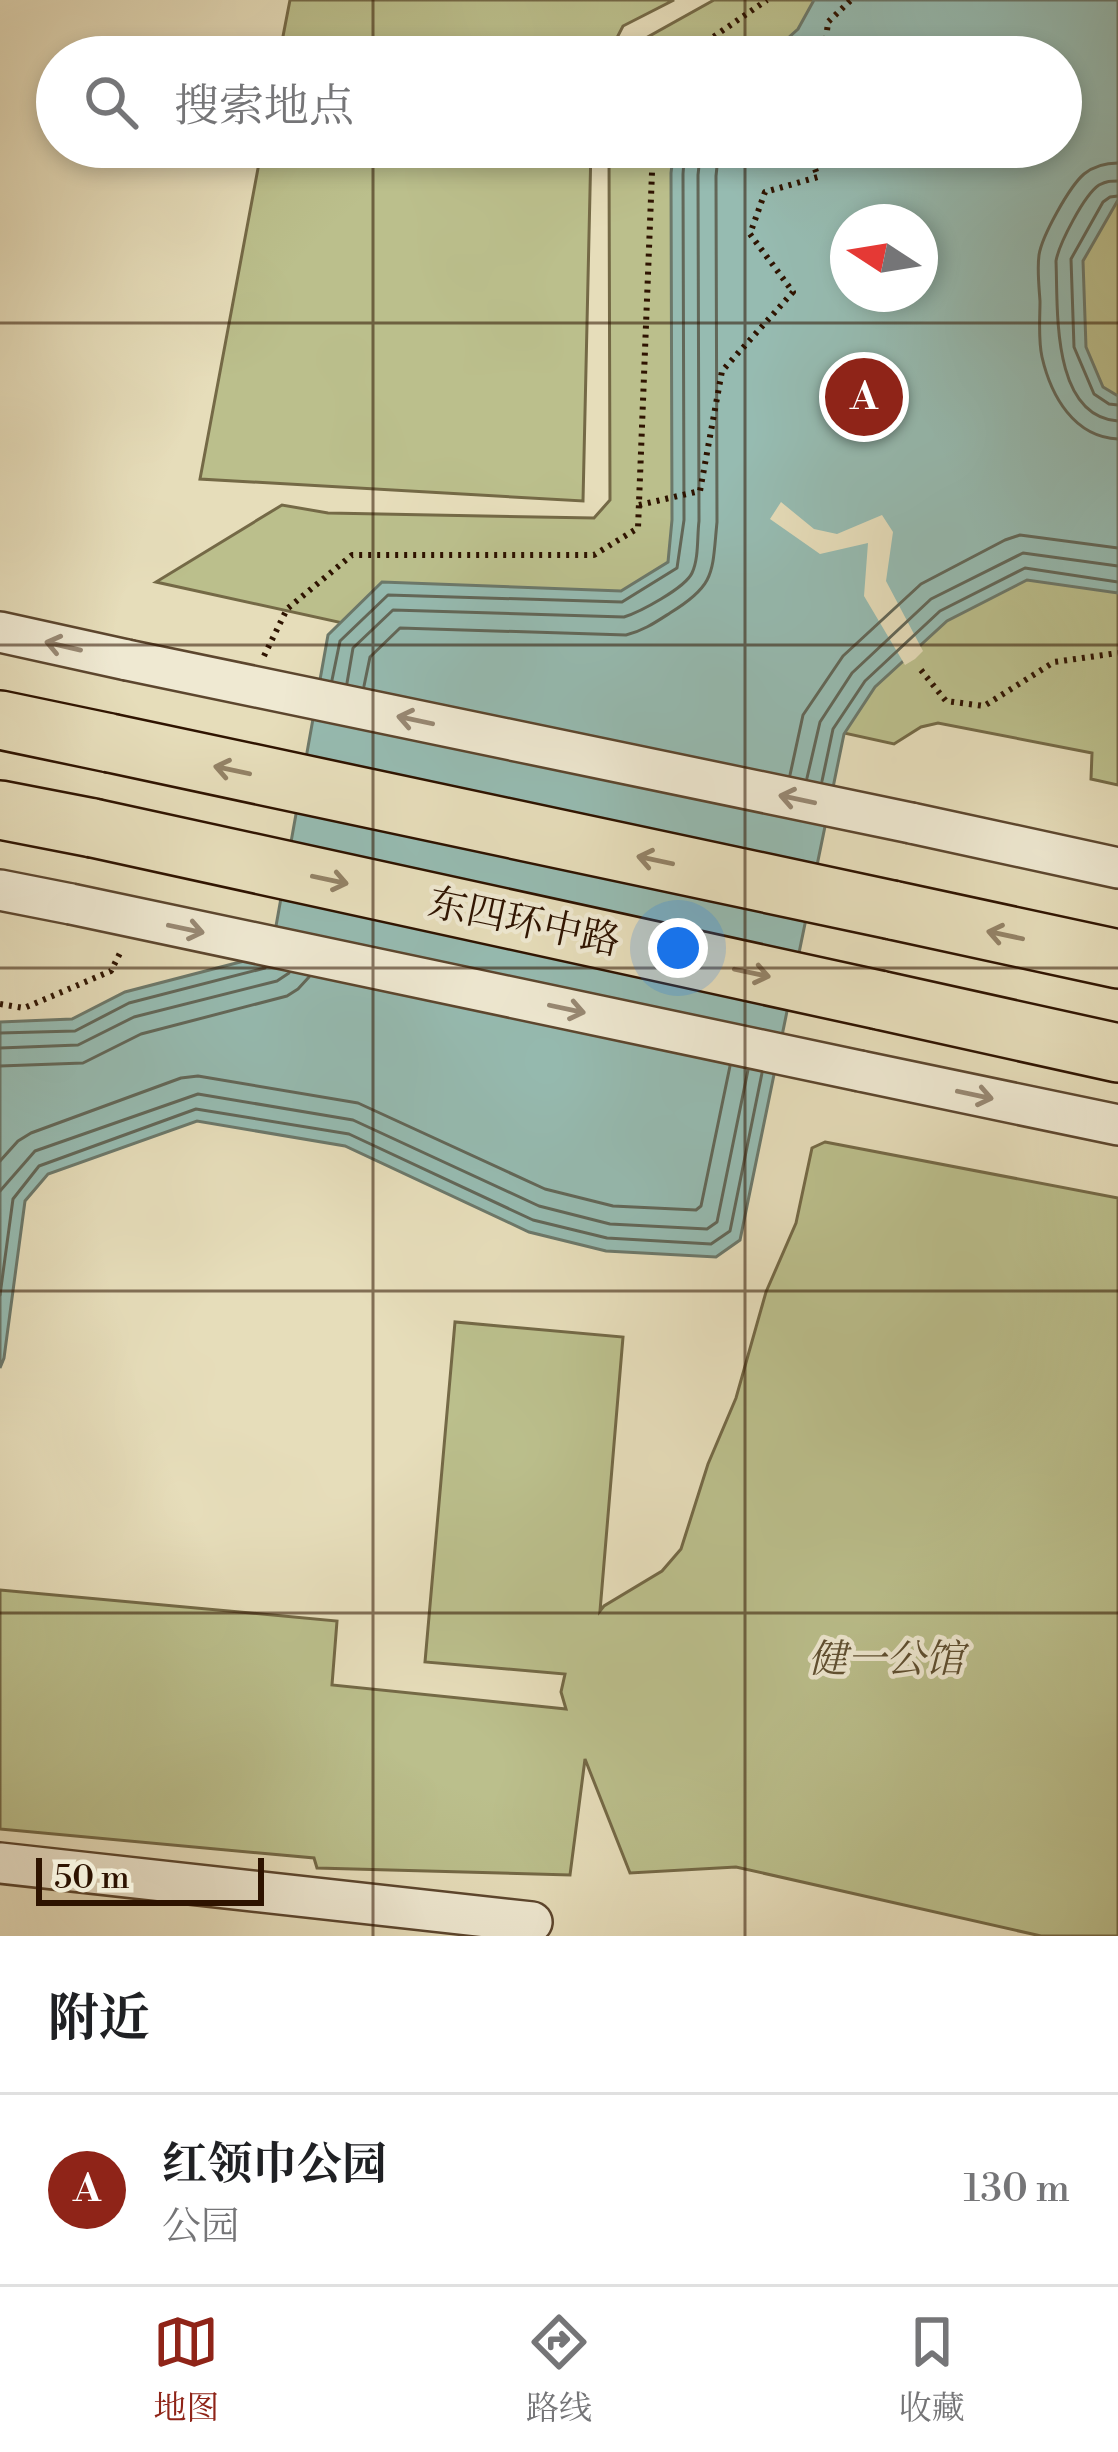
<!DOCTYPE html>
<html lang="zh">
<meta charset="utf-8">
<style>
body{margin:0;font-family:"Libre Bodoni","Noto Serif SC",serif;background:#f6f6f6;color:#202124}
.compass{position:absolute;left:830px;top:204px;width:108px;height:108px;border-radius:50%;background:#fff;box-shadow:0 6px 18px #0003;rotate:282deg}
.scale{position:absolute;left:36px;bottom:30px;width:228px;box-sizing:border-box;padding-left:12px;border:6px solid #2e1300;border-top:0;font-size:33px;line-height:42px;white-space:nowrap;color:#2e1300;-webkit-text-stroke:9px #efe9d2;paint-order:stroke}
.you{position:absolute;left:678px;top:948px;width:42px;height:42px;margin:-30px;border:9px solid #fff;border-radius:50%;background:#1a73e8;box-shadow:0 0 0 18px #1a73e833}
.badge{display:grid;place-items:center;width:78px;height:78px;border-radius:50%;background:#8f2418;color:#fff;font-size:39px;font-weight:700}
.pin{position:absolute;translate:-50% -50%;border:6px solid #fff;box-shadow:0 3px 12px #0006}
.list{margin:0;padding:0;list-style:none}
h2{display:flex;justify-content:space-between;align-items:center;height:156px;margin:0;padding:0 48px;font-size:51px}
h2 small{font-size:39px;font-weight:400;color:#757577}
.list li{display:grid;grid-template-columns:78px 1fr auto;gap:36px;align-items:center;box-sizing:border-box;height:192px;padding:0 48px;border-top:3px solid #e0e0e0}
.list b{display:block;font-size:45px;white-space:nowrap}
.list p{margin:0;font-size:39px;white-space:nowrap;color:#757577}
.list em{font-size:39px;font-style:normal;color:#757577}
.icon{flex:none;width:66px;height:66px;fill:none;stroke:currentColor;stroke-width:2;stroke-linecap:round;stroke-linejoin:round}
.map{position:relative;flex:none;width:1118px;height:1936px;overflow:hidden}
.search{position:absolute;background:#fff;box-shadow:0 6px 18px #0003;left:36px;right:36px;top:36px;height:132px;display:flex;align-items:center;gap:30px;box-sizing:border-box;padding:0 42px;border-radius:66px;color:#757577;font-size:45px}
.sheet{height:348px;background:#fff}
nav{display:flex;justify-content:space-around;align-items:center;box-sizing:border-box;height:168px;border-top:3px solid #e0e0e0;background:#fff;font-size:33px;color:#757577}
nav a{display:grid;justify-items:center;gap:6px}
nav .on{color:#8f2418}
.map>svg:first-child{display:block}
.green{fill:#bbbf8c;stroke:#746946;stroke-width:3;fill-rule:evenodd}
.water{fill:#96bbb1;stroke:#6c786a;stroke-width:3;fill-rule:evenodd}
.pier{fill:#e6ddba}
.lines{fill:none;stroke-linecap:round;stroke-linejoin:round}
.shore{stroke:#626758;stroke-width:3}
.minor-casing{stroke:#5c462e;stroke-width:44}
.highway-casing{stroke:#2e1300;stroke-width:62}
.path{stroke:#2e1300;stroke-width:6;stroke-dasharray:3 6;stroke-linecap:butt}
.minor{stroke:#efe9d2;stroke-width:39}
.highway{stroke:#e6ddba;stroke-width:57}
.minor-bridge-casing{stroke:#5c462e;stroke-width:44;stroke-linecap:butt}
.highway-bridge-casing{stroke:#2e1300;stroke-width:62;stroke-linecap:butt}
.minor-bridge{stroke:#efe9d2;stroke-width:39}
.highway-bridge{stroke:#e6ddba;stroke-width:57}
.oneway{stroke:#988974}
.oneway2{stroke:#938266}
.grid{fill:none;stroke:#2e1300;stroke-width:3;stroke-opacity:0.55}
.labels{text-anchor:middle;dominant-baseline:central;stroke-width:9;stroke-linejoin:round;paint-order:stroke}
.street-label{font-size:39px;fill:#2e1300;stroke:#efe9d2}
.park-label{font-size:39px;font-style:italic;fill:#5f4f31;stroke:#efe9d2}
</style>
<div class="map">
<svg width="1118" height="1936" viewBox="0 0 1118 1936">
<rect width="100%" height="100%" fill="#e6ddba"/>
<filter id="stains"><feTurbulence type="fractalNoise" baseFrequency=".00167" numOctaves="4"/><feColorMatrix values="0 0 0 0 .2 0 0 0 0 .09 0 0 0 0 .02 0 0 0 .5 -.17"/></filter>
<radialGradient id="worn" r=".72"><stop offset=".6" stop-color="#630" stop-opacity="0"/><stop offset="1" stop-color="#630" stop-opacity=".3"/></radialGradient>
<g class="green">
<path d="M290,0H674L623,26L607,57H279Z"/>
<path d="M714,0H1118V785L1091,779L1092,753L938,723L921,727L894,744L156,582L282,505L328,513L594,518L610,500L609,147H1061V57H625L637,43ZM848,222H920V294H848Z"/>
<path d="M262,147H591L583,501L200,479Z"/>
<path d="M825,1142L1118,1198V1936H1041L736,1867L630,1873L585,1759L570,1875L317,1868L314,1858L0,1829V1590L337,1621L332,1685L566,1709L561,1692L565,1674L425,1662L455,1322L623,1337L600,1611L604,1606L662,1571L681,1549L708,1464L736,1398L766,1292L796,1223L812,1148Z"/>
</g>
<path class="water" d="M814,0H1118V200L1083,261L1086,347L1103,387L1118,396V593L1027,580L947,621L875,687L844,734L740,1240L716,1257L606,1251L529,1232L345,1146L197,1121L48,1174L25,1201L4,1358L0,1368V1022L72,1019L125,992L271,954L328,635L382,582L621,591L668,562L672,520L671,173L674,147H1061V57H767L798,29ZM848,222H920V294H848Z"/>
<path class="pier" d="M781,502L814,529L837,534L882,515L893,532L886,581L923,651L915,659L905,665L864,596L868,543L820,554L770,519Z"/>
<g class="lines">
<g class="shore">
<path d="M1118,163C1105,163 1094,166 1084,174C1069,187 1042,236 1039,255C1037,270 1039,286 1040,301C1040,319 1038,339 1042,357C1051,396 1074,437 1118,439"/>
<path d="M1118,181C1110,181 1107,181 1099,185C1084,195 1059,244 1056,261C1058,309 1051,416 1118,421"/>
<path d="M1118,196L1110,197L1103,202L1071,259L1074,347L1094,394L1109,404L1118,405"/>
<path d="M332,680L340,641L388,595L622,602L677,568L684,520L683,174L685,147"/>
<path d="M347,683L353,648L393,610L624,617C640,612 685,588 692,573C699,558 697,537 699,521L698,175L701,147"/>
<path d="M364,686L370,657L400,628L626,635C643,631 656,622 670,613C716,585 712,573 717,522L716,176L719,147"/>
<path d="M790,775L803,715L843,656L921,584L1005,540L1020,535L1118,548"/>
<path d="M807,778L820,722L852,673L931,599L1023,553L1118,566"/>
<path d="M822,781L833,729L865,681L940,611L1025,568L1118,582"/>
<path d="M0,1033L75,1031L129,1003L265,968"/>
<path d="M0,1048L78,1045L134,1017L277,981L289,973"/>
<path d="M0,1066L83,1063L141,1034L287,996L298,989L309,977"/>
<path d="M0,1161L18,1141L31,1133L181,1078L198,1076L358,1103L545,1189L613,1206L696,1210L701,1206L730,1066"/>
<path d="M0,1191L35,1151L198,1094L353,1120L539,1206L610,1224L707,1229L717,1222L748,1070"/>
<path d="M0,1295L13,1199L39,1166L196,1109L349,1134L533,1220L607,1238L711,1244L730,1231L762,1073"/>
</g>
<g class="minor-casing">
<g id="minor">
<path d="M0,632L127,660"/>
<path d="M911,823L1118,868"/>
<path d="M0,890L71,904"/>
<path d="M860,1071L1118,1125"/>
<path d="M0,1863L532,1922"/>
</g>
</g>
<g class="highway-casing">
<g id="highway">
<path d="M0,720L110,743"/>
<path d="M0,810L93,828"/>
<path d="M892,910L1118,959"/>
<path d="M879,1000L1118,1053"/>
</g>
</g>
<g class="path">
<path d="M684,57L767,0"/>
<path d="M824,57L828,22L851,0"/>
<path d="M639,505L700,491L722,371L793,292L750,234L765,192L818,177L807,147"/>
<path d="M264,656L287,609L352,555H594L638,528L653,147"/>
<path d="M921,670L946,701L984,706L1054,662L1118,653"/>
<path d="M0,1004L24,1008L111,971L122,949"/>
</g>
<use href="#minor" class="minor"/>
<use href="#highway" class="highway"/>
<g class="minor-bridge-casing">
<g id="minor-bridge">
<path d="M127,660L911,823"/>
<path d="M71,904L860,1071"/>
</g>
</g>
<g class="highway-bridge-casing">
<g id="highway-bridge">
<path d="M110,743L892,910"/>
<path d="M93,828L879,1000"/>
</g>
</g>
<use href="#minor-bridge" class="minor-bridge"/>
<use href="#highway-bridge" class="highway-bridge"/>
</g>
<defs><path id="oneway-shaft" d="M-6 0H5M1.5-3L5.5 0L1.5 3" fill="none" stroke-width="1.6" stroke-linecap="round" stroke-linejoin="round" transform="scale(3)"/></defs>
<g class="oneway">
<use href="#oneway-shaft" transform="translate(63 646) rotate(-167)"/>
<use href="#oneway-shaft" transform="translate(415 720) rotate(-168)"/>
<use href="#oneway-shaft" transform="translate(797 799) rotate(-168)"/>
<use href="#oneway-shaft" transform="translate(186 929) rotate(12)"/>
<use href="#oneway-shaft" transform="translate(567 1009) rotate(12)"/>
<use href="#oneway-shaft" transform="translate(975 1095) rotate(12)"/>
</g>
<g class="oneway2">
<use href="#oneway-shaft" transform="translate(232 770) rotate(-168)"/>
<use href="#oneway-shaft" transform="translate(655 860) rotate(-168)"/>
<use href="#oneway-shaft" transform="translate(330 880) rotate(12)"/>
<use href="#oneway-shaft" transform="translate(1005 935) rotate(-168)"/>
<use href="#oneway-shaft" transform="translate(752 973) rotate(12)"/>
</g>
<path class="grid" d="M373,0V57M745,0V57M373,147V1936M745,147V1936M0,323H1118M0,645H1118M0,968H1118M0,1291H1118M0,1613H1118"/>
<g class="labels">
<g class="street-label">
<text transform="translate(524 923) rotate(12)">东四环中路</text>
</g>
<g class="park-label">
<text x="886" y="1660">健一公馆</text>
</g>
</g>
<rect width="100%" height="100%" filter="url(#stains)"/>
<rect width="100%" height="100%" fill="url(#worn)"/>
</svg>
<svg class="compass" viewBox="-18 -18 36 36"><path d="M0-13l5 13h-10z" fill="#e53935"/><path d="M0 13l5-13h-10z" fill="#757577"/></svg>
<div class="scale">50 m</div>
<div class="you"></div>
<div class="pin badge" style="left:864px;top:397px">A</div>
<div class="search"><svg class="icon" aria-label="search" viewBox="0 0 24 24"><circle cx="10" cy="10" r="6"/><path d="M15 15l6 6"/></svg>搜索地点</div>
</div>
<section class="sheet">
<h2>附近<small></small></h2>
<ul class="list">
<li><span class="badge">A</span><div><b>红领巾公园</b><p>公园</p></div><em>130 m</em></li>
</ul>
</section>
<nav>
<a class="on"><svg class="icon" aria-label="map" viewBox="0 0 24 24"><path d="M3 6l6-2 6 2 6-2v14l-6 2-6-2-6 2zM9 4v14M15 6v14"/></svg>地图</a>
<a><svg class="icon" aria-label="directions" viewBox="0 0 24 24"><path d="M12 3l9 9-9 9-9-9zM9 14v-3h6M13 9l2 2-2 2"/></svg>路线</a>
<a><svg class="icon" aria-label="saved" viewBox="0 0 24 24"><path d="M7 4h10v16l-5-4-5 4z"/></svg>收藏</a>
</nav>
